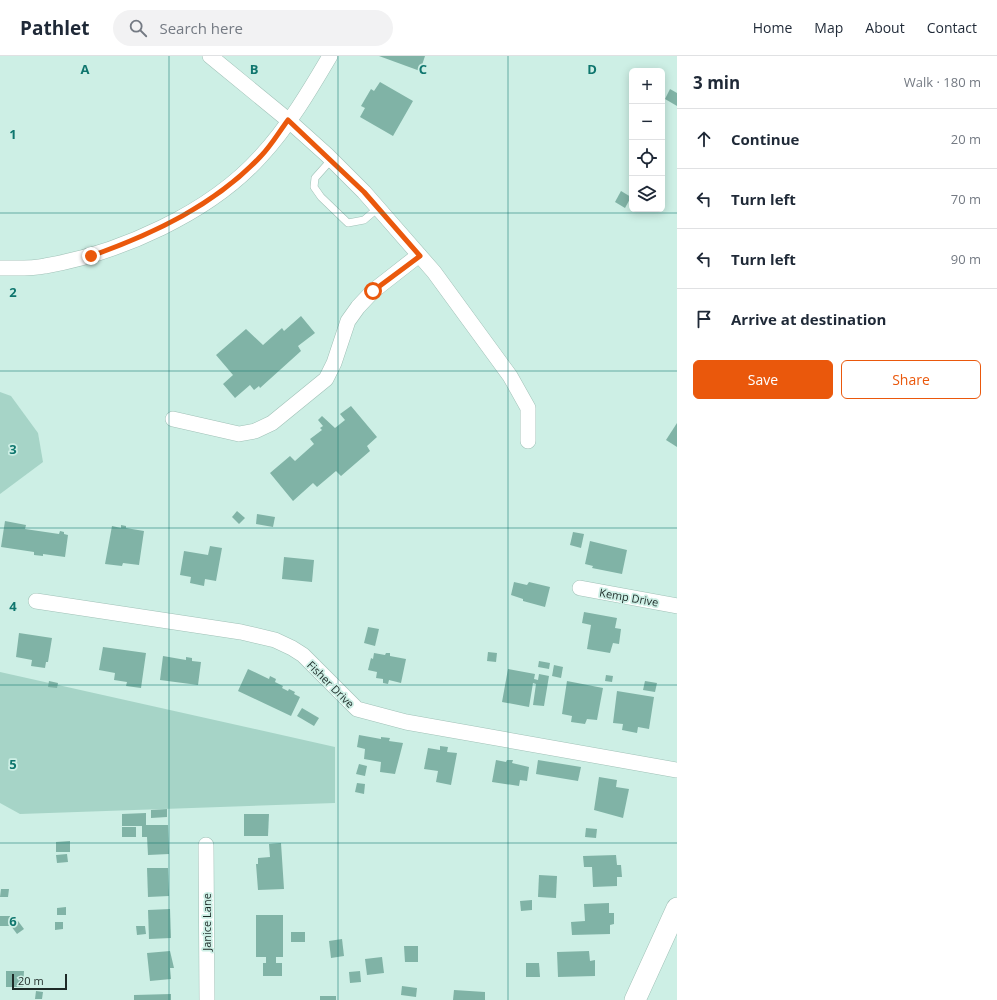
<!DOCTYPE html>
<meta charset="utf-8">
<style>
body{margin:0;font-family:"Open Sans",sans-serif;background:#f2f2f3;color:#1f2937}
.controls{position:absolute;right:12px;top:12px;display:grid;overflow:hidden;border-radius:6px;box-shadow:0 2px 10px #0003}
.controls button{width:36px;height:36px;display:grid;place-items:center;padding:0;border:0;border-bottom:1px solid #e0e1e3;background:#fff;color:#1f2937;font:20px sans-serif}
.scale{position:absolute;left:12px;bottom:10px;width:55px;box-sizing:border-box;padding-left:4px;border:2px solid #1d2a27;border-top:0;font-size:11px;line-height:14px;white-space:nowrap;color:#1d2a27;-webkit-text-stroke:3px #cdefe5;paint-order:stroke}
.stop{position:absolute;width:12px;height:12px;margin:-9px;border:3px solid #ea580c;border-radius:50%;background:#fff}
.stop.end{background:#ea580c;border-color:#fff;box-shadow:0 1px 4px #0008}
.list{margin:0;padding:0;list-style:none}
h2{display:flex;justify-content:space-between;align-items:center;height:52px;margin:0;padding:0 16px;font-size:17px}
h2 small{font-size:13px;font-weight:400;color:#747a83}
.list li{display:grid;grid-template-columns:26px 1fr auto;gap:12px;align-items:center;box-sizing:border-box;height:60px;padding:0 16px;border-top:1px solid #e0e1e3}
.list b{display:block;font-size:15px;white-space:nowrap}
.list em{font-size:13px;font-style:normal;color:#747a83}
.actions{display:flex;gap:8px;padding:12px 16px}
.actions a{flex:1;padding:9px 0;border:1px solid #ea580c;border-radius:6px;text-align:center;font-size:14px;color:#ea580c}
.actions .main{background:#ea580c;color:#fff}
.icon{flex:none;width:22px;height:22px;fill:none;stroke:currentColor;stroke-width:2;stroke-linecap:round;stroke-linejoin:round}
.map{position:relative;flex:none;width:677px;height:944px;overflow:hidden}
header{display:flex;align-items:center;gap:24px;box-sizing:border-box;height:56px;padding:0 20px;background:#fff;border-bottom:1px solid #e0e1e3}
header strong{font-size:19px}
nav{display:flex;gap:22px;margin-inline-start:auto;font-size:14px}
.search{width:280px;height:36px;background:#f2f2f3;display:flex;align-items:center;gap:10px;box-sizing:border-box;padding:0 14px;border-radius:22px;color:#747a83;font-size:15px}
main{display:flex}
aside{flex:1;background:#fff}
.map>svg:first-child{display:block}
.green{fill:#a6d4c7}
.building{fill:#80b3a6}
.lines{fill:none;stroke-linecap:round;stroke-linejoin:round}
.lane-casing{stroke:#a0c1b7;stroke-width:8}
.street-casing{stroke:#a0c1b7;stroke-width:16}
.secondary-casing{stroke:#a0c1b7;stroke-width:22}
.lane{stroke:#fff;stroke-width:7}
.street{stroke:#fff;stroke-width:15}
.secondary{stroke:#fff;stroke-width:21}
.route{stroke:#ea580c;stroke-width:5}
.grid{fill:none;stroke:#0f766e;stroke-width:1;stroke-opacity:0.55}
.labels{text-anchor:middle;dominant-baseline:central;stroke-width:3.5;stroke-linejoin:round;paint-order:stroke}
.street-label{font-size:11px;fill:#1d2a27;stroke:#cdefe5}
.grid-label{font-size:13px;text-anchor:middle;font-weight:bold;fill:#0f766e;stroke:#cdefe5;stroke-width:3.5;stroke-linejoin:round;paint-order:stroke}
</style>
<header>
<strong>Pathlet</strong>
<div class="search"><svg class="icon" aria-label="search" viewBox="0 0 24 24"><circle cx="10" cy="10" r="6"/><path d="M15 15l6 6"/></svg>Search here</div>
<nav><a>Home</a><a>Map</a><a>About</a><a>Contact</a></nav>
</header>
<main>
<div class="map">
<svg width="677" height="944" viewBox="0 0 677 944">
<rect width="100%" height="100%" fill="#cdefe5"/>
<g class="green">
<path d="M0,336L11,340L38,377L43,406L0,438Z"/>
<path d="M0,616L335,691V747L20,758L0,747Z"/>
</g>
<g class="building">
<path d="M379,0H425L420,15Z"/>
<path d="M380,26L413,45L393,80L360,61L365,52L361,50L371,33L374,35Z"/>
<path d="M670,33L677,37V50L665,43Z"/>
<path d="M621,135L631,141L625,152L615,146Z"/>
<path d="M301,260L315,277L298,290L301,295L260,332L259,330L254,334L250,329L235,342L223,328L233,319L216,299L246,273L263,289L282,272L284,275Z"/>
<path d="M351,350L377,381L367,390L370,395L341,420L336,415L317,431L313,427L293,445L270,417L290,400L295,405L314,388L310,383L322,374L320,372L323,370L318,364L322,360L335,372L345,364L340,358Z"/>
<path d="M677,367V391L666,384Z"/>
<path d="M237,455L245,462L239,468L232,461Z"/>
<path d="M257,458L275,461L273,471L256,468Z"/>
<path d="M5,465L26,469L25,473L59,478L60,475L64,476V478L68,479L65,501L43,498V500L34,499V496L1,491Z"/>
<path d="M121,469L126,470V472L144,475L139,509L123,507L122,510L105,508L112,470L121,472Z"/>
<path d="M573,476L584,478L581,492L570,489Z"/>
<path d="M590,485L627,494L622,518L592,512L593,510L585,508Z"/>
<path d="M210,490L222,492L216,525L205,523L204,530L190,527L191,521L180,519L184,495L208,499Z"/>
<path d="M284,501L314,504L312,526L282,523Z"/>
<path d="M514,526L527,529L529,526L550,531L545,551L523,545V543L511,539Z"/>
<path d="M584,556L617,562L615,572L621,573L619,588L613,587L610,597L587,593L591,569L582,567Z"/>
<path d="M368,571L379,573L375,590L364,587Z"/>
<path d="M19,577L52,582L48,606H46L45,612L31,610L32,604L16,601Z"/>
<path d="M103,591L146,597L141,632L126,630L127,626L114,624L115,617L99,614Z"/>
<path d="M488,596L497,597L496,606L487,605Z"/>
<path d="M374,597L385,599L386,597H390V600L406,603L401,627L389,624L388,628L383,627V623L376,622L377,616L368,614L371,602L373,603Z"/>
<path d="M163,600L186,604V601L192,602V605L201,606L198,629L160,624Z"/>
<path d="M539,605L550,607L549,613L538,611Z"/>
<path d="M554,609L563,611L561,622L552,620Z"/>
<path d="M248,613L269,623L270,620L276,623L275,626L283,630L282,632L288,635L289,633L295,636L294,638L300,641L291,660L238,635Z"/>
<path d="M508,613L535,618L534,623L538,624L539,618L549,620L544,650L533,649L536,628L533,627L529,651L502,646Z"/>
<path d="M606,619L613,620L612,626L605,625Z"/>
<path d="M49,625L58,627L57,632L48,631Z"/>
<path d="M567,625L603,632L597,664L587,663L585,668L571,666L572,660L562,658Z"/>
<path d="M645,625L657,627L655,636L643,634Z"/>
<path d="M617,635L654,641L649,673L638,671L637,677L622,674L623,668L613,667Z"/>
<path d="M302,652L319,662L314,670L297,660Z"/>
<path d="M359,679L381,683V681L390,682L389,685L403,687L395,718L380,716L381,706L364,703L365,693L357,691Z"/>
<path d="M440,690L448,691L447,696L457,697L451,729L436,726L438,715L424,713L428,692L440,694Z"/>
<path d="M496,704L506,706L507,704H513L512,707L529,711L527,725L520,724L519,730L492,726Z"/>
<path d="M538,704L581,711L578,725L536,718Z"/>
<path d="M359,708L367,710L365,720L356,718Z"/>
<path d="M599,721L617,724L616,731L629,733L623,762L594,754Z"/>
<path d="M357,727L365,728L364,738L355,736Z"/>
<path d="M167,753V761L151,762V754Z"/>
<path d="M146,757V769H168L169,798L148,799L147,781H142V770H122V758Z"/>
<path d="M244,758H269L268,780H244Z"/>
<rect x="122" y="771" width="14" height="10"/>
<path d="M586,772L597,773L596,782L585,781Z"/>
<path d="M70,785V796H56V786Z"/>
<path d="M281,787L284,833L258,834L256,808H258V802L270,801L269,788Z"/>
<path d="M67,798L68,806L57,807L56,799Z"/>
<path d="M616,799L617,809H621L622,821H617V830L593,831L592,811H584L583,800Z"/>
<path d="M147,812H168L169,840L148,841Z"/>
<path d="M539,819L557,820L556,842L538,841Z"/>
<path d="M1,833H9L8,841H0Z"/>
<path d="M532,844V854L521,855L520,845Z"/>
<path d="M609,847V857H614V868L610,869V878L572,879L571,866L585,865L584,848Z"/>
<path d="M66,851V859H57V852Z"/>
<path d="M170,853L171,882L149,883L148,854Z"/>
<path d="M256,859H283V901H276V907H282V920H263V907H266V901H256Z"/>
<rect x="0" y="860" width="10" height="10"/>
<path d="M18,865L24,873L17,878L11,870Z"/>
<path d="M55,866H63V873L55,874Z"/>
<path d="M136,870H145L146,878L137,879Z"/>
<rect x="291" y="876" width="14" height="10"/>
<path d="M342,883L344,900L331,902L329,885Z"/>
<path d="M404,890H418V906H405Z"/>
<path d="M170,895L174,912H170L171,923L150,925L147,897Z"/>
<path d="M589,895L590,905L595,904V920L558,921L557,896Z"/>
<path d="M382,901L384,917L367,919L365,903Z"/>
<path d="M526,907H539L540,921H526Z"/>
<path d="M6,915H24L23,931H6Z"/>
<path d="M360,915L361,926L350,927L349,916Z"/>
<path d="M402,930L417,932L416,941L401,939Z"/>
<path d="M454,934L485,936V944H453Z"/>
<path d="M36,935L43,936L42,943H35Z"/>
<path d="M171,938V944H134V939Z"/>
<rect x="320" y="940" width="16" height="4"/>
</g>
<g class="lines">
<g class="lane-casing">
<path id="lane" d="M331,104L315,122L314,131L321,141L348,167L364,164L378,152"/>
</g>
<g class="street-casing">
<g id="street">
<path d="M210,0L288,64L327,99L364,136L434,216L510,320L528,352V385"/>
<path d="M0,212C15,212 31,213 45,210C120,197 210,157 261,100C288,71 310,34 330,0"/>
<path d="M173,363L239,378L255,375L272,367L326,323L334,307L348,265L358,251L373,235L419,199"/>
<path d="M580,532L677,550"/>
<path d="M36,545L241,576L275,584L292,592L303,599L357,653L406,666L677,714"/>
<path d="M206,789L207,944"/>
</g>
</g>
<g class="secondary-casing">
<path id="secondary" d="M635,944L677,852"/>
</g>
<use href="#lane" class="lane"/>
<use href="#street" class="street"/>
<use href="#secondary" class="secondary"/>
</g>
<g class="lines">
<path class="route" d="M91,200C153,178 215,149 261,100C271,90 279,76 288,64L364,136L420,200L373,235"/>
</g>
<path class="grid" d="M169,0V944M338,0V944M508,0V944M0,157H677M0,315H677M0,472H677M0,629H677M0,787H677"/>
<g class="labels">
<g class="street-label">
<text transform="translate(629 541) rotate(10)">Kemp Drive</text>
<text transform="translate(331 628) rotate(45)">Fisher Drive</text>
<text transform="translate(206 866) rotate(-90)">Janice Lane</text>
</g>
</g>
<g class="grid-label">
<text x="85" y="18">A</text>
<text x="254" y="18">B</text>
<text x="423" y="18">C</text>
<text x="592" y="18">D</text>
<text x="13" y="83">1</text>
<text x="13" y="241">2</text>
<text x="13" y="398">3</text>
<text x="13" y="555">4</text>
<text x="13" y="713">5</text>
<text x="13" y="870">6</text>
</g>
</svg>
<div class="controls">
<button>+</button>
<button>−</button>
<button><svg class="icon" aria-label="locate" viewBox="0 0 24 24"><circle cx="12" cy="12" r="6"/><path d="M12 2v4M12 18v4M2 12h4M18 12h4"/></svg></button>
<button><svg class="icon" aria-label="layers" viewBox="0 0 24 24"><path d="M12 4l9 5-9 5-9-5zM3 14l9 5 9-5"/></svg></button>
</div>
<div class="scale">20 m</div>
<div class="stop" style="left:373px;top:235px"></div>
<div class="stop end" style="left:91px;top:200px"></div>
</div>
<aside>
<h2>3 min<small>Walk · 180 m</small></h2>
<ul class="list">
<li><svg class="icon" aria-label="ahead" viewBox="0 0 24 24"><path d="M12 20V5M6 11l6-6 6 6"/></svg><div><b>Continue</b></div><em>20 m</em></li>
<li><svg class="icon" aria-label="left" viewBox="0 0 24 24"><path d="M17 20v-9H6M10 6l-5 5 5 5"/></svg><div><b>Turn left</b></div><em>70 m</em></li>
<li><svg class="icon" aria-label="left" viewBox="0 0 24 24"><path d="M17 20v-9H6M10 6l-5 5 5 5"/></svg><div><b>Turn left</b></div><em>90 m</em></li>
<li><svg class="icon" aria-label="arrive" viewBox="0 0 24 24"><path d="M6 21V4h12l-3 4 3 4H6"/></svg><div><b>Arrive at destination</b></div></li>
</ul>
<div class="actions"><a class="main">Save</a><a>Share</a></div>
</aside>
</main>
